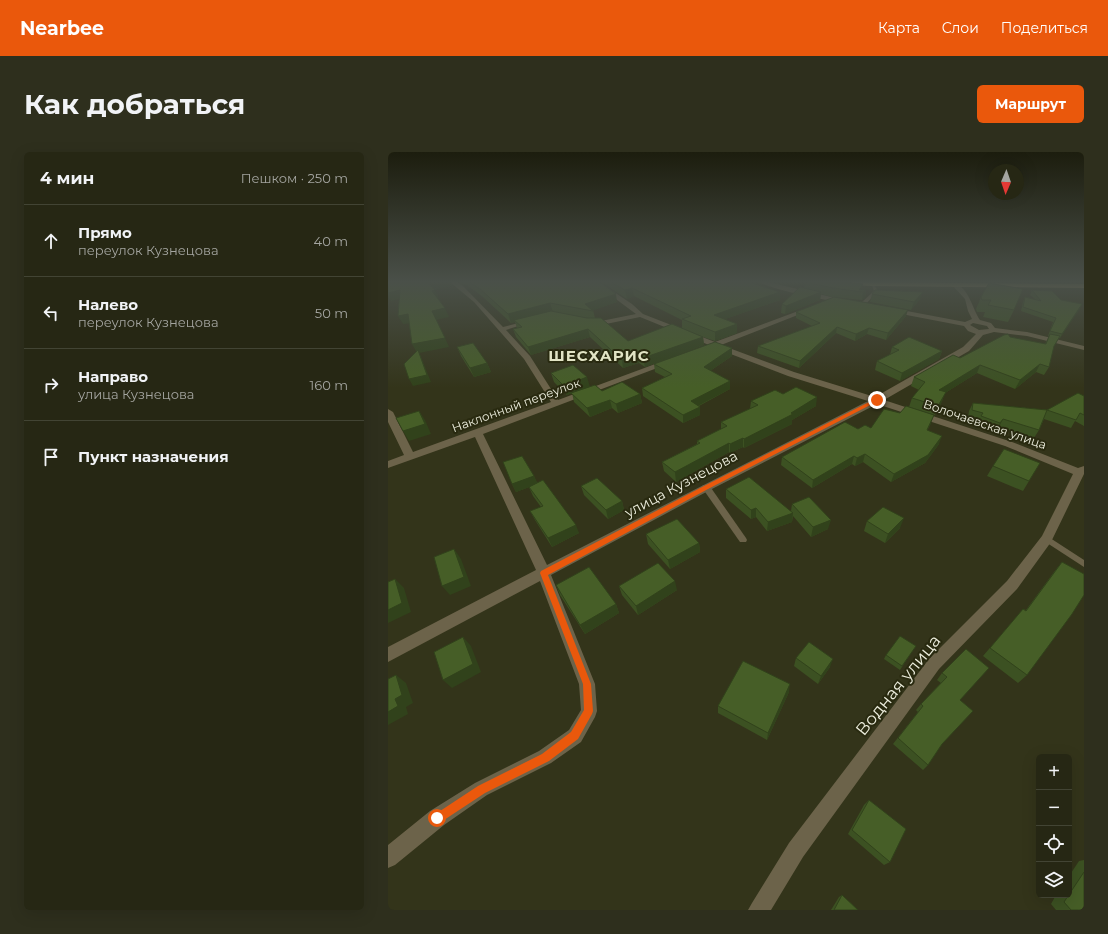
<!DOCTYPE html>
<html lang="ru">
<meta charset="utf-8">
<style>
body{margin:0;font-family:Montserrat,sans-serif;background:#2e2f1d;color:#f1f3f6}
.controls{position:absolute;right:12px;bottom:12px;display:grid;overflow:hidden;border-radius:6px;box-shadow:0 4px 16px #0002}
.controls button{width:36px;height:36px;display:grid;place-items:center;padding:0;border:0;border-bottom:1px solid #424434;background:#262714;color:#f1f3f6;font:20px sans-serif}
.compass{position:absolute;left:600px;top:12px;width:36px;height:36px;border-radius:50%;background:#262714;box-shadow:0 4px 16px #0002;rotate:182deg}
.stop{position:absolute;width:12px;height:12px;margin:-9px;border:3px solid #ea580c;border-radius:50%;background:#fff}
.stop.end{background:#ea580c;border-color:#fff;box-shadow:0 1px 4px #0008}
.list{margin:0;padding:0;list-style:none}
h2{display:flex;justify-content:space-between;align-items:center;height:52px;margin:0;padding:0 16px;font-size:17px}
h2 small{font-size:13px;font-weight:400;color:#a4a5a0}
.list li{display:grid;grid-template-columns:26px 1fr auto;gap:12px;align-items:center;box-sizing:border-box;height:72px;padding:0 16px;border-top:1px solid #424434}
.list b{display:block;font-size:15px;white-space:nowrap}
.list p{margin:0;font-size:13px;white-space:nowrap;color:#a4a5a0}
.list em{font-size:13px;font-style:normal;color:#a4a5a0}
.icon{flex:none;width:22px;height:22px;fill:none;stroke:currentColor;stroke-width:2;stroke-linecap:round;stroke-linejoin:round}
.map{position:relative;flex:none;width:696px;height:758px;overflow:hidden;border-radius:6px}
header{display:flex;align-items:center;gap:24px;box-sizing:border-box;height:56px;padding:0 20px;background:#ea580c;color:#fff}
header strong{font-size:19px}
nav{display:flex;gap:22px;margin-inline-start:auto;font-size:14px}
.intro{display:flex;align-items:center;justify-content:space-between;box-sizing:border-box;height:96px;padding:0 24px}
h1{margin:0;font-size:28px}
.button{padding:10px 18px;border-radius:6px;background:#ea580c;color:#fff;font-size:14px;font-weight:700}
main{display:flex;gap:24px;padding:0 24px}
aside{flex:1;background:#262714;border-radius:6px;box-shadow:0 4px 16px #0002}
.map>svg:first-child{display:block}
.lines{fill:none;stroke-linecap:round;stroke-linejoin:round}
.lane{fill:#6c634a;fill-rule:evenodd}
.street{fill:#6c634a;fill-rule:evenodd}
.highway{fill:#bca567;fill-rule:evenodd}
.wall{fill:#3c5122}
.shaded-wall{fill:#31421b}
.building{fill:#465e27;stroke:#31421b}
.route{fill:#ea580c}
.labels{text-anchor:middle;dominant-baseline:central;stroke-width:4;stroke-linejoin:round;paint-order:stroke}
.far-street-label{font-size:12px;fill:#edeede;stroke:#292a10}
.street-label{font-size:14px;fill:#edeede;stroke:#292a10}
.far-district-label{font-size:15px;font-weight:bold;letter-spacing:1px;fill:#e2e4c5;stroke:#292a10}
.near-street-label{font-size:17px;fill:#edeede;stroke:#292a10}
</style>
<header>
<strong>Nearbee</strong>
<nav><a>Карта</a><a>Слои</a><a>Поделиться</a></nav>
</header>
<div class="intro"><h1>Как добраться</h1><a class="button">Маршрут</a></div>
<main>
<aside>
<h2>4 мин<small>Пешком · 250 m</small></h2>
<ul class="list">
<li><svg class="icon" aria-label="ahead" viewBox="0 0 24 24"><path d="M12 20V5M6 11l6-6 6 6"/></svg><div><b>Прямо</b><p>переулок Кузнецова</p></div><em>40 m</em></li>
<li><svg class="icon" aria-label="left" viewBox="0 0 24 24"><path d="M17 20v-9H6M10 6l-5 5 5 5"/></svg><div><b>Налево</b><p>переулок Кузнецова</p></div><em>50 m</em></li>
<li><svg class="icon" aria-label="right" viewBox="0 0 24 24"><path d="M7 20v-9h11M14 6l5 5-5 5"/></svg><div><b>Направо</b><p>улица Кузнецова</p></div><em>160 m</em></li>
<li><svg class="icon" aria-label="arrive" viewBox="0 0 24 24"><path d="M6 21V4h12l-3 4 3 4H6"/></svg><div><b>Пункт назначения</b></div></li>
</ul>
</aside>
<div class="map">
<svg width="696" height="758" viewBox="0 0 696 758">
<rect width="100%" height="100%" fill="#33341a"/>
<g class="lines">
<g class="lane">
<path d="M483,131H485L490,139L477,153H473V151L486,139Z"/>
<path d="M315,333H321L358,386L359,388L358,390H352L315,337L314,335Z"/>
<path d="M659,384L696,408V415L656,389L655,387L656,385Z"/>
</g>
<g class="street">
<path d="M62,130H69L74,133L115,175L146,167V169L118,178L142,204L170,248L278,208H281L285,210L95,282L159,413L480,249L400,224L327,196H321V193L252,165L213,173L199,172V170L213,169L248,162L205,130H211L244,152L255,162L327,190L421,155H425V157L333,193L406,220L487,245L575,195L588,182L580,179L576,174L503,160L500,158L503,156L577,170L584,167L580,159L577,147L564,133L567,131C582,138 584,156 592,168L603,171L607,176L639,180L696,194V198L639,184L606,180L595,183L581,199L496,248L624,290L690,316L696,314V322L663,390L629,437L551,517L415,705L383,758H360L364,751L401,691L541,507L619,429L654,384L685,322L617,294L489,252L322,338L163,423L207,532L209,559L207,565L193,590L163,611L99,643L56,673L7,713L0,716V693L42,659L87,631L151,599L181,578L193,558L191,532L152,429L0,510V495L148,418L87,285L0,316V309L16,303L0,270V257L5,260L25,300L163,250L136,207L86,150ZM585,171L599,174L601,177L591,178L582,173Z"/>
<path d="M371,130H380L460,149C454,154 379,136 371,130Z"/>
</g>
<path class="highway" d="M448,130L696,132V136L484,134L451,132Z"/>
</g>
<g class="wall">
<path d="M71,130H212L229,150L205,158L207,166L240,189L294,176V168L246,144L239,147L213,130H298L301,131L392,140V148L337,167L349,181L327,189L315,185L316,193L257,215L251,211L235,216L202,185L143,203L128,185L125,177L129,176L127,170L123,171L95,145L79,133Z"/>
<path d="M417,130L474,138H478L477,146L474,148L444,145L433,142L432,148L397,162L393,161L394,152L416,136Z"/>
<path d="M601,131L626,158L620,170L595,165L597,160H589L588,157L593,145Z"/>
<path d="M644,138L673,148L694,152L672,186H671L665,196L661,215L656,223L648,220L627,237L589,221L557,241L554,249L547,263L521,255L524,246L531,238L523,234L526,225L622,185L657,192L661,184H660L665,170L633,159L635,150L637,145L647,147L642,143Z"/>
<path d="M484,142L532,147L523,158L482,150Z"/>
<path d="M408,160L518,164L498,188L479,182L467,189L448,181L411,216L369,201L370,194L424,174L408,166Z"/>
<path d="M69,195L99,211L103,220L86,225L73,204Z"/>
<path d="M504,195L554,199L551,207L512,229L487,218L489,209L502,203Z"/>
<path d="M344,196V204L322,219L342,237L311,254L312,255V263L295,271L255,244L254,236L277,225L267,220L266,212Z"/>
<path d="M163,221L214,239L252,242L254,251L230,261L224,256L202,265L186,250L184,241L179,243L166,230Z"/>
<path d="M395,242L428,254L404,268V272L356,296L355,295L342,301L341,300L288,330L276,319L274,310L309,292V289L333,277V270L362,257L363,249Z"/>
<path d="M696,244V274L687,269L683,276L656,267L651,278L646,286L611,275L608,279L589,272L590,269L580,266L581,259L585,251L659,258Z"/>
<path d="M543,271L539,279L551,292L537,311L503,330L475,310L467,314L464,312L424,336L393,313L394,305L470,277Z"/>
<path d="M605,314L641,329L635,339L599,324Z"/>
<path d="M146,324L149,331L191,381L164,395L147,368L142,359L153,355L145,344L141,335L128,340L124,332Z"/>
<path d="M193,334L234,349L236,358L220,367L196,343Z"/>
<path d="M338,337L403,359L404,352L440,377L423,385L405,364L404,370L379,379L368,365L363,367L338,346Z"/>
<path d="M479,369L512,376L497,391L476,379Z"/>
<path d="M258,382L311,391L312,400L282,417L260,392Z"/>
<path d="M674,410L639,523L630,531L595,504L635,457L638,458L666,420Z"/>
<path d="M168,433L228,452L231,461L197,482L172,443Z"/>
<path d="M231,434L289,438L250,463L234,443Z"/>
<path d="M578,497L572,548L554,592L540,613L535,618L505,592L530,560L528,558L533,552L553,531L549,528L554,521Z"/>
<path d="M525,498L512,518L496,507L498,503Z"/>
<path d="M408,506L442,515L430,532L406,514Z"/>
<path d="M401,540L379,588L330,561V554Z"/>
<path d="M481,648L502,710L496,713L460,682L476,653Z"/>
<path d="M696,708V758H668L663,752L668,743H681V724L691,709Z"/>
<path d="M454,743L470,758H443L451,745Z"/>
</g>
<g class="shaded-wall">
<path d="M40,130H62L64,134L44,139Z"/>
<path d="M244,136L246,144L239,147L237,138Z"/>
<path d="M12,138L16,146L3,149L0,144V141Z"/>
<path d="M47,138L51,146L48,147L44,139Z"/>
<path d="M478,138L477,146L474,148L475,140Z"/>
<path d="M392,140V148L326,171V163Z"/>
<path d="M433,140L432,148L397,162L398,154Z"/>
<path d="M535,140L532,147L523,158L526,150Z"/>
<path d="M228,142L229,150L204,159L197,152Z"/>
<path d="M162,151L165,160L126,168L127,170L123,171L120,162Z"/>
<path d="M694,152L692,157L672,186L674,182Z"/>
<path d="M57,156L61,165L48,168L44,159Z"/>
<path d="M520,158L518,164L498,188L500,181Z"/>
<path d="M20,162L24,171L15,172L10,164Z"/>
<path d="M349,172V181L327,189V180Z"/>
<path d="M449,175L448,181L411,216L412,209Z"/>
<path d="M481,176L479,182L467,189L468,182Z"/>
<path d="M200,177L202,185L143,203L140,195Z"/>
<path d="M315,185L316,193L257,215L255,206Z"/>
<path d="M57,186L61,195L31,201L33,205L43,230L25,234L21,227L29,201L24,192Z"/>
<path d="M344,196V204L316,223V215Z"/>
<path d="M554,199L551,207L512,229L514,221Z"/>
<path d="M250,203L251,211L235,216L234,208Z"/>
<path d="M99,211L103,220L86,225L82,216Z"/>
<path d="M652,212L648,220L627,237L632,228Z"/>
<path d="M592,213L589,221L557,241L554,249L547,263L550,254L551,238Z"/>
<path d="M199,225L202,235L179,243L176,234Z"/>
<path d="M342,229V237L304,257L303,249Z"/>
<path d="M252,242L254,251L230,261L228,252Z"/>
<path d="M429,245L428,254L404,268V272L356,296V287Z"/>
<path d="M222,248L224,256L202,265L199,256Z"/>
<path d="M312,255V263L295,271V263Z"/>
<path d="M31,259L37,268L43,282L21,289L15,279Z"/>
<path d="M546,263L543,271L535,286L539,278Z"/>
<path d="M615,267L611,275L608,279L612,271Z"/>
<path d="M554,284L551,292L537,311L503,330L506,322Z"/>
<path d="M355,286V295L342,301V292Z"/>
<path d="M341,291V300L288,330L287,320Z"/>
<path d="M477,302L475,310L467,314L469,306Z"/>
<path d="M466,304L464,312L424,336L425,328Z"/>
<path d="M146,324L150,332L128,340L124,332Z"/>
<path d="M234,349L236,358L220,367L218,358Z"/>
<path d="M368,356V365L363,367V358Z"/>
<path d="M405,361L404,370L379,379L380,370Z"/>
<path d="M516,366L512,376L497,391L500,382Z"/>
<path d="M443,368L440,377L423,385L425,375Z"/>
<path d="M188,373L191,381L164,395L160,386Z"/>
<path d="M311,391L312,400L282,417L280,408Z"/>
<path d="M66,397L73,407L83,434L62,443L54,434Z"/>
<path d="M7,427L16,436L23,460L0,471V458Z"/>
<path d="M287,429L289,438L250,463L248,454Z"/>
<path d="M228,452L231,461L197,482L192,473Z"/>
<path d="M75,485L83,494L93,520L64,536L55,528Z"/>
<path d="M445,507L442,515L430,532L433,524Z"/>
<path d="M8,523L18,531L25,551L18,555L20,562L0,573V560L7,547Z"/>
<path d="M402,532L401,540L379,588L380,581Z"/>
</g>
<g class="building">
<path d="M0,130H44H40L47,138L44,139L57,156L44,159L57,186L24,192L20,162L10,164L12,138L0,141Z"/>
<path d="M82,130H212L228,142L197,152L205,159L162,151L120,162L92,137Z"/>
<path d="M223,130H298L301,131L306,130H361L392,140L326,163L349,172L327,180L294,167L303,164L244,136L237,138Z"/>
<path d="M417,130H458L475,132L471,138H478L475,140L445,136Z"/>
<path d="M601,131L635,137L626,158L600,153L603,148H594L593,145Z"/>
<path d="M412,135L433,140L398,154L394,152Z"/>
<path d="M487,138L535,140L526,150L484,142Z"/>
<path d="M644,138L664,139L673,148L694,152L674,182L662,179L668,166L635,155L637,145L653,149Z"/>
<path d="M446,145L520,158L500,181L481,176L468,182L449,175L412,209L370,194L432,171L408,160Z"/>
<path d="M163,159L199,166H213L240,189L284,172L315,185L255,206L250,203L234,208L200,177L140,195L125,177L134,175L126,168Z"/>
<path d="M620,182L622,185L658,192L662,182L672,184L666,194L661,215L652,212L632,228L592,213L551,238L558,240L550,254L524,246L537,230L526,225L565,203L572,206L616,183Z"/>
<path d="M521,185L554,199L514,221L489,209L511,198L504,195Z"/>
<path d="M327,190L344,196L316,215L342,229L303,249L312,255L295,263L254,236L284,222L266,212Z"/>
<path d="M85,191L99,211L82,216L69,195Z"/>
<path d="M30,198L39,223L21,227L16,212Z"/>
<path d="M185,213L199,225L176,234L163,221Z"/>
<path d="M234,230L252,242L228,252L222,248L199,256L183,241L207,233L214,239Z"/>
<path d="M408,235L429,245L403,261L405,262L356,287L355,286L342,292L341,291L287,320L274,310L312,291L309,289L339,274L333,270L370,253L363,249L387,238L395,242Z"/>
<path d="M690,241L696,244V263L692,261L688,268L659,258L651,278L615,267L612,271L593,264L595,261L584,258L585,251L659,258Z"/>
<path d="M518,254L546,263L539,278L554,284L540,303L506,322L477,302L469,306L466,304L425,328L394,305L457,270L470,277L477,273L483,276L496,257L512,261Z"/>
<path d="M31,259L37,272L15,279L8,266Z"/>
<path d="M616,297L652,311L641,329L605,314Z"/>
<path d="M134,304L146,324L124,332L115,310Z"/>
<path d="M361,325L405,361L380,370L368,356L363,358L338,337Z"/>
<path d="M209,326L234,349L218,358L193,334Z"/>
<path d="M155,328L188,373L160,386L142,359L155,354L141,335Z"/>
<path d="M421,345L443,368L425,375L404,352Z"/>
<path d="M495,355L516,366L500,382L479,369Z"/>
<path d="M289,367L311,391L280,408L258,382Z"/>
<path d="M66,397L76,425L54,434L46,405Z"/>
<path d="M674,410L696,422V443L684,462L639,523L602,496L635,457L638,459Z"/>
<path d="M270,411L287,429L248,454L231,434Z"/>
<path d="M201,415L228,452L192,473L168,433Z"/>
<path d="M7,427L14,451L0,458V430Z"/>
<path d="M512,484L528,494L514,514L498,503Z"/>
<path d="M75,485L85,512L55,528L46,500Z"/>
<path d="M421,490L445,507L433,524L408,506Z"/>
<path d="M578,497L601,516L572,548L585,559L554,592L540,613L510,586L535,554L533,552L559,525L554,521Z"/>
<path d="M355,509L402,532L380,581L330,554Z"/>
<path d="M8,523L14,543L7,547L10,554L0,560V527Z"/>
<path d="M481,648L518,677L502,710L464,678Z"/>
<path d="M696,720V758H683L676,750Z"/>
<path d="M454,743L470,758H446Z"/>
</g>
<linearGradient id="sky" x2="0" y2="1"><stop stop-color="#1c1d0e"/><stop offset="0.55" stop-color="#4a5049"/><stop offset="1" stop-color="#4a5049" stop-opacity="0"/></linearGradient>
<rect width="696" height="236" fill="url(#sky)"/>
<path class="route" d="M489,246L490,249L320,337L160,423L203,532L205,559L204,562L190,587L161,609L97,641L53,670L49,672L46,670L44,666L46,663L90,634L154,602L183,580L196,558L195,532L152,421L153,419L316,334Z"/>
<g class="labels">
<g class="far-street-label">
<text transform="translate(128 253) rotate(-20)">Наклонный переулок</text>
<text transform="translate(597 272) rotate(19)">Волочаевская улица</text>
</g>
<g class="street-label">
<text transform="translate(293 332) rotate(-28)">улица Кузнецова</text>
</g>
<g class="far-district-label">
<text x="211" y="203">ШЕСХАРИС</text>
</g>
<g class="near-street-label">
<text transform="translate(510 533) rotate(-51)">Водная улица</text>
</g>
</g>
</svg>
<div class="controls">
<button>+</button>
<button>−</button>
<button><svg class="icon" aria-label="locate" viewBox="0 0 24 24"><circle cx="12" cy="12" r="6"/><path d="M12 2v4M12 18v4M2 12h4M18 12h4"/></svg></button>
<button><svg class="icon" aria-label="layers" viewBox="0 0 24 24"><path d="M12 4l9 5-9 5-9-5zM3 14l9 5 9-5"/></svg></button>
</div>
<svg class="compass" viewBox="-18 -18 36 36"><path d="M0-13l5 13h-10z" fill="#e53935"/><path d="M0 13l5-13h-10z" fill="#a4a5a0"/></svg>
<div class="stop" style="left:49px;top:666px"></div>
<div class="stop end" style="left:489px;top:248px"></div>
</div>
</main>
